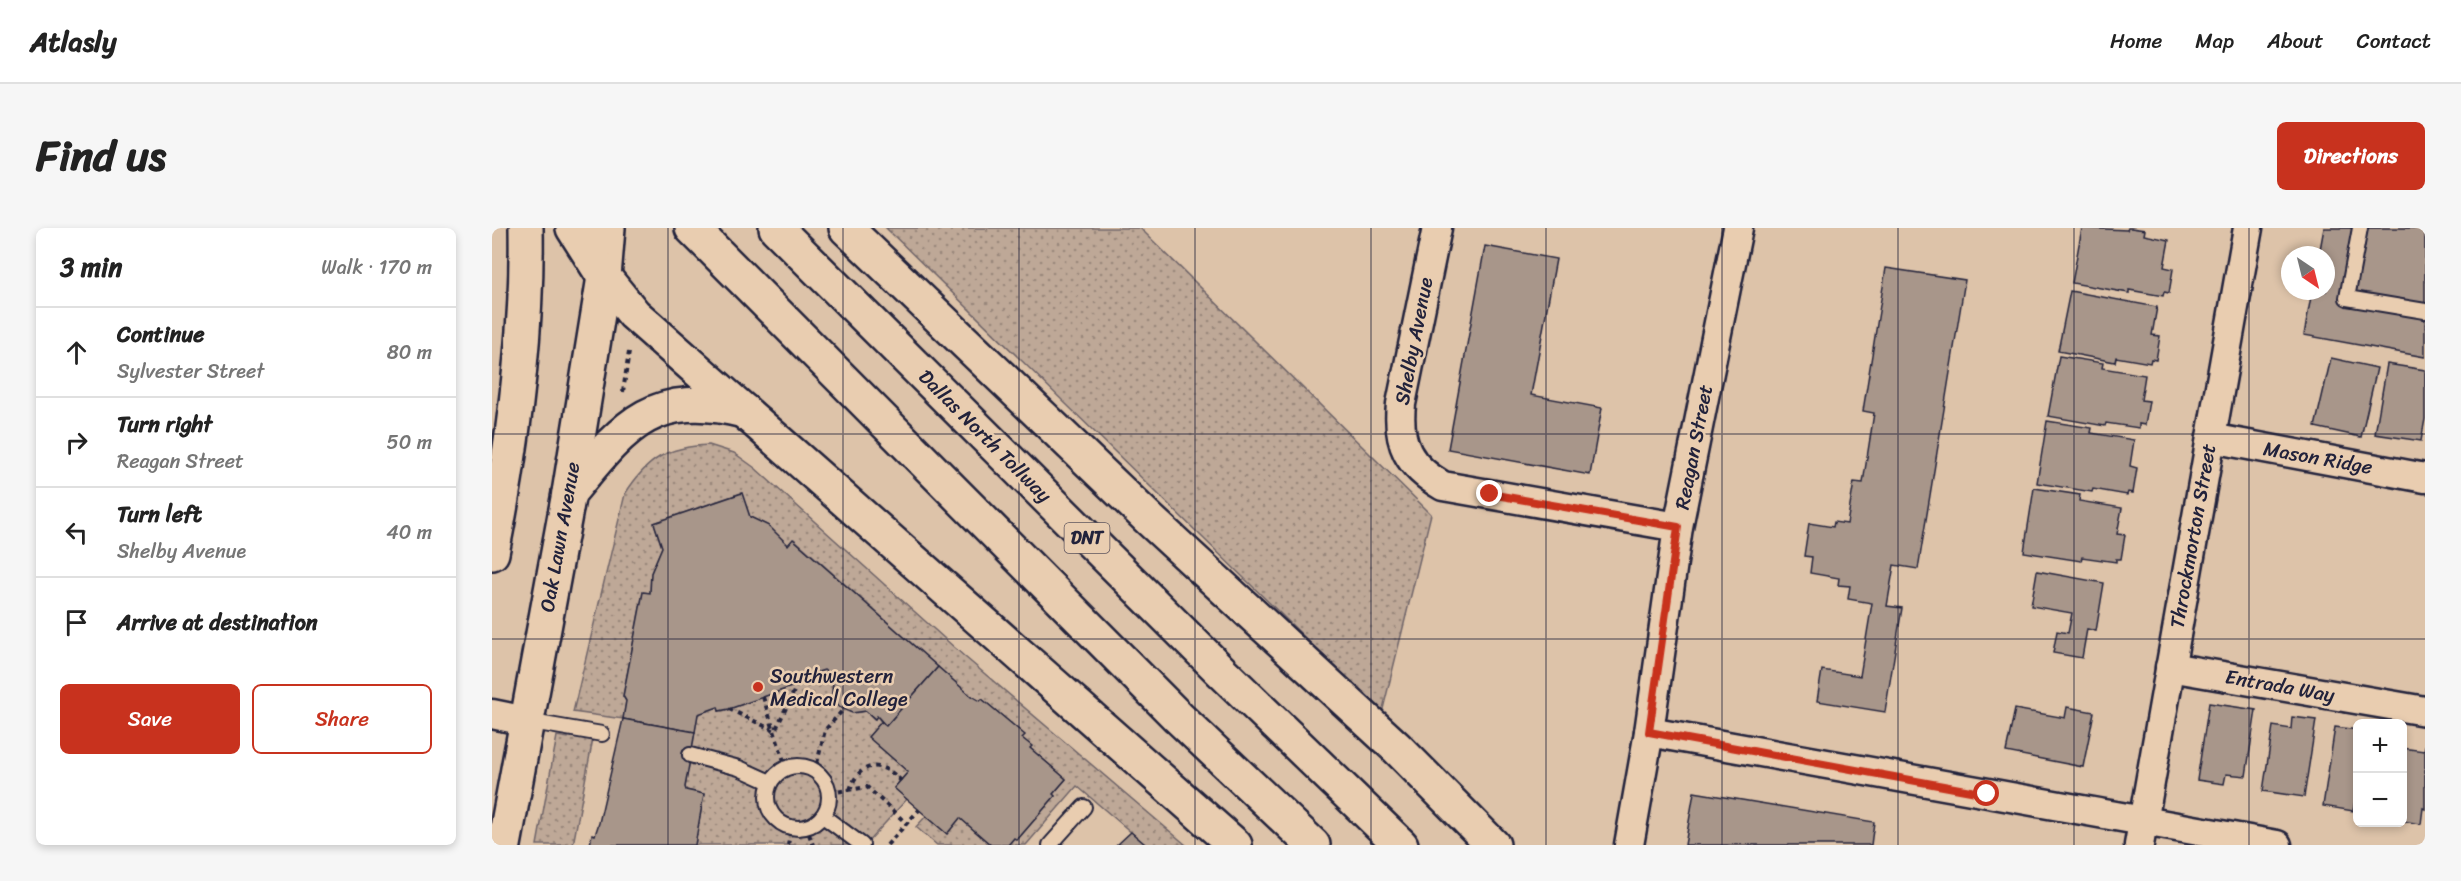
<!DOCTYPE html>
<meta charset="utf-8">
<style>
body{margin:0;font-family:Sriracha,sans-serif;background:#f6f6f6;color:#222}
.controls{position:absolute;right:18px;bottom:18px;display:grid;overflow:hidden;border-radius:9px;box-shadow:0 3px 9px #0003}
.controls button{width:54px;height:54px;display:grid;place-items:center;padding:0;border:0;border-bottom:2px solid #e0e0e0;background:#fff;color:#222;font:30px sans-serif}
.compass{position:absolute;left:1789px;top:18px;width:54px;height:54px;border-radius:50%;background:#fff;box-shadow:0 3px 9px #0003;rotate:145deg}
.stop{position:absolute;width:18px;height:18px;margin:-14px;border:4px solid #c8321e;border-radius:50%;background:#fff}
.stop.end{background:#c8321e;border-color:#fff;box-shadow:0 2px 6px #0008}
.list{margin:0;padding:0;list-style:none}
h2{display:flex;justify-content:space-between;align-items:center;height:78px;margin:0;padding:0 24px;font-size:26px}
h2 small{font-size:20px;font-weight:400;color:#767676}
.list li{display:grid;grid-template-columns:39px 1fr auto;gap:18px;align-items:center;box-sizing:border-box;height:90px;padding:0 24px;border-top:2px solid #e0e0e0}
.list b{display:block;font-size:22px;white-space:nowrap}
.list p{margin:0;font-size:20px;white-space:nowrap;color:#767676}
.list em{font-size:20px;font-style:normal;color:#767676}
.actions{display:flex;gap:12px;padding:18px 24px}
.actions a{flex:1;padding:14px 0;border:2px solid #c8321e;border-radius:9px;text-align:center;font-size:21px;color:#c8321e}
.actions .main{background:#c8321e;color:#fff}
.icon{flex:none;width:33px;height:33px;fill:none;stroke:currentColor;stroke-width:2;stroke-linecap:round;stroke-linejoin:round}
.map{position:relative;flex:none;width:1933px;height:617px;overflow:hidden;border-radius:9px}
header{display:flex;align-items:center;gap:36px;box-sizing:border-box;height:84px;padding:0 30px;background:#fff;border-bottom:2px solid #e0e0e0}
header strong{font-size:28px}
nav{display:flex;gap:33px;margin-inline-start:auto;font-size:21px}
.intro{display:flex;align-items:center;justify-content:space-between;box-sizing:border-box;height:144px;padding:0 36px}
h1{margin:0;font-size:42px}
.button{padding:15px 27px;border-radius:9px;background:#c8321e;color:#fff;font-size:21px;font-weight:700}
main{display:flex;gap:36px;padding:0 36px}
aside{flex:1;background:#fff;border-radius:9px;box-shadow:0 3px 9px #0003}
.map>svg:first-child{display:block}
.green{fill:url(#green-dots);stroke:#706569;stroke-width:1.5}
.building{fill:#a8968a;stroke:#22223b;stroke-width:1.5}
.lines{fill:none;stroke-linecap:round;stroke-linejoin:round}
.lane-casing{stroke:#22223b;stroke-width:18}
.street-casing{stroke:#22223b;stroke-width:33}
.secondary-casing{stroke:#22223b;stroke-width:38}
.highway-casing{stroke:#22223b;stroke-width:38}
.path{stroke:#22223b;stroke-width:4;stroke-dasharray:4.5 4.5;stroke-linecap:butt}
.lane{stroke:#e9cdb0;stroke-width:14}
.street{stroke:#e9cdb0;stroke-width:28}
.secondary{stroke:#e9cdb0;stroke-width:33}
.highway{stroke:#e9cdb0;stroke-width:33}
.route{stroke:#c8321e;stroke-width:8}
.grid{fill:none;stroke:#22223b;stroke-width:1.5;stroke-opacity:0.55}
.poi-dot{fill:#c8321e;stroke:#e9cdb0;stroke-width:2}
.labels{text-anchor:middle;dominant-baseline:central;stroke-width:5;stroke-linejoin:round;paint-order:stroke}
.shield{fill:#e9cdb0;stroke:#5e555e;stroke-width:1.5}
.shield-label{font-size:18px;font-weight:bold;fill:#22223b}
.street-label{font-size:20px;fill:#22223b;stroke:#e9cdb0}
.poi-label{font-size:20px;fill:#22223b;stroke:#e9cdb0;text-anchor:start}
</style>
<header>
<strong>Atlasly</strong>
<nav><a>Home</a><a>Map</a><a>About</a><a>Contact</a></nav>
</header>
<div class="intro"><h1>Find us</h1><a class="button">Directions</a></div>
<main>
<aside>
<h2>3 min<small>Walk · 170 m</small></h2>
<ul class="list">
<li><svg class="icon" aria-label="ahead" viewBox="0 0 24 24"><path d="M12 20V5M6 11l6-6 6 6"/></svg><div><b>Continue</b><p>Sylvester Street</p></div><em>80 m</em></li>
<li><svg class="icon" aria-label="right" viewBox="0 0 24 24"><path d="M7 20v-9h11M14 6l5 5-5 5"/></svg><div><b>Turn right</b><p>Reagan Street</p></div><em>50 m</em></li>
<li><svg class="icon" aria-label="left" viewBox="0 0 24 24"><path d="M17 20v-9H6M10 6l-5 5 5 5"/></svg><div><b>Turn left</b><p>Shelby Avenue</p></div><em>40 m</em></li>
<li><svg class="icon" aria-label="arrive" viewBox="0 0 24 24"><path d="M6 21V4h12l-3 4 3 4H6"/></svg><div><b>Arrive at destination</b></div></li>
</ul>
<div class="actions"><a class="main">Save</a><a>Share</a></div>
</aside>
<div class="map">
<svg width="1933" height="617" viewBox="0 0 1933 617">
<defs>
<pattern id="green-dots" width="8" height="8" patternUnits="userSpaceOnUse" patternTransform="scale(1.5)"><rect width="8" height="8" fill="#bea897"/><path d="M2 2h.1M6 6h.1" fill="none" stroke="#9a887c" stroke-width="1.8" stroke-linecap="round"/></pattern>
</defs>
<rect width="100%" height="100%" fill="#ddc3a9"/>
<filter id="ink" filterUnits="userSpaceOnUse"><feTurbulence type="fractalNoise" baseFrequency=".0167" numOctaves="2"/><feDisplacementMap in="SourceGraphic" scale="12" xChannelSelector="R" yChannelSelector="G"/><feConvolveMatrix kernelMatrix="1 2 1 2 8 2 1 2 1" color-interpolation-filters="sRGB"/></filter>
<g filter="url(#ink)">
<g class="green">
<path d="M394,0H648L939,286L890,485Z"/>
<path d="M217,217L242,225L263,240L473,429L694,617H654L585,558L534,617H516L522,610L525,612L563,568L561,566L574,551L538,520L539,518L530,510L532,507L490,471L488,473L479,468L302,311L296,317L277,298L258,289L249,265L162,295L170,319L159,345L158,365L151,364L131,468L134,473L131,491L81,484L133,266C156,230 175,219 217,217Z"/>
<path d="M332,442L335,444L333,447L341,455C337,476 354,489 374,483L382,491L385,488L389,494L377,509L416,544L402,560L415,571L373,617H203L212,566L194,562L193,559L206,486L226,479L227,483L237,481L305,457L314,453L313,448Z"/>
<path d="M78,501L102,505L81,617H45L65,508L76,510Z"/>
<path d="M434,588L455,606L468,590L499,617H445L424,599Z"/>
</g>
<g class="building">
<path d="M1590,0L1635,2L1636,0H1639L1653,2L1652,7L1677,12L1672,39L1681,41L1677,65L1672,64L1671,68L1637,62V65L1580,55Z"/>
<path d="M1832,0H1933V129L1812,107L1820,63H1834V27H1827Z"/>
<path d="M993,18L1064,31L1039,167L1110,180L1098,247L956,221Z"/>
<path d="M1394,40L1473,52L1426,341L1402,337L1395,378L1410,380L1393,484L1325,473L1330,442L1368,448L1380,375L1356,371L1358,358L1346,357L1347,350L1318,345L1320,329L1312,328L1317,295L1341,299L1342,294L1355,296L1362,254L1371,255L1382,185L1371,183Z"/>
<path d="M1578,63L1665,79L1660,107L1668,108L1664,132L1659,131L1658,135L1624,129L1623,134L1566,123Z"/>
<path d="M1567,128L1611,135L1610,140L1653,147L1649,172L1657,173L1653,197L1647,196V200L1614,195L1613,198L1556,188Z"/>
<path d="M1839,130L1885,140L1869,209L1823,199Z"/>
<path d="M1895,136L1933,142V191L1929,213L1883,206Z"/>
<path d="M1555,193L1600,200L1599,205L1642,212L1638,238L1645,240L1641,265L1636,264L1635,267L1601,261L1600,264L1545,255Z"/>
<path d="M1542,260L1588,267L1587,273L1630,280L1625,306L1633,307L1629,331H1624V334L1590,329L1589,333L1532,324Z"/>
<path d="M250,265L258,289L277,298L296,317L301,311L446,439L394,498L385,488L383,491L374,483L360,485L347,479L340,465L341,455L333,447L335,444L332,442L313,448L314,452L305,457L237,481L227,483L226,479L206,486L203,504L131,491L134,473L131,468L151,364L158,365L159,345L170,319L162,295Z"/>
<path d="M1545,343L1612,355L1604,403L1595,401L1590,430L1561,425L1565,403L1576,405L1580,385L1539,378Z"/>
<path d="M446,439L479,468L488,473L490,471L533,507L530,510L540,518L538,520L574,551L561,566L563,568L525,612L522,610L516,617H499L468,590L455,606L402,560L416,544L376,509L389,494L394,498Z"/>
<path d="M1717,475L1764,482L1754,548L1734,546L1732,556L1705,552Z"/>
<path d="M1575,479L1602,484L1591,539L1514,524L1523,481L1573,490Z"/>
<path d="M1800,489L1824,492L1812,569L1771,563L1781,498L1799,501Z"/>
<path d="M131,491L203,504L193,559L194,562L212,566L203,617H98L100,606L103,607L107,595Z"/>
<path d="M1843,499L1866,502V569L1864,568L1861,583L1831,578Z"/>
<path d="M1933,517V581L1931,580L1929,596L1910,593V520L1932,523Z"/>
<path d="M1202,564L1382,594L1379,617H1193Z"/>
<path d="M639,604L654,617H625Z"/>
</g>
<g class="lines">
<g class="lane-casing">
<g id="lane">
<path d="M1868,0L1855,70L1933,83"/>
<path d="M34,493L110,506"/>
<path d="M198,527L247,540L278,554"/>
<circle cx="306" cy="569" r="31"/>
<path d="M331,588L370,617"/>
<path d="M558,617L592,579"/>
</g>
</g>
<g class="street-casing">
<g id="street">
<path d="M945,0L909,176C905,216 916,238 951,258L1186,299"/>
<path d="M1719,210L1933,250"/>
<path d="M1678,439L1933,483"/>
<path d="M0,486L34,493"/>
<path d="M1157,504L1785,617"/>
<path d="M1137,617L1157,504L1186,299L1246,0"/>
<path d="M1647,617L1756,0"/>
</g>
</g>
<g class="secondary-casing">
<g id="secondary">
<path d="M0,325C21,218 36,109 34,0"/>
<path d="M12,617L77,265L112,49L116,0"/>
</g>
</g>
<g class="highway-casing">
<g id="highway">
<path d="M81,0L112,49L142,86L743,617"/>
<path d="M200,0L686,489L821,617"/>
<path d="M284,0L729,443L909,617"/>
<path d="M354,0L658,292L905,520L1001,617"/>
<path d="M77,265C132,199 159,160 252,183"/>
</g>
</g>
<g class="path">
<path d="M131,164L137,124"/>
<path d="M271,469L293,536"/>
<path d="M237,481L283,503L305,457"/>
<path d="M323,544L333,502L351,482"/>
<path d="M358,562C367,533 390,532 409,553"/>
<path d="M338,565L375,559L415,596"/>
<path d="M317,606L321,617"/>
<path d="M296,617L299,600"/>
<path d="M395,617L427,582"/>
</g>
<use href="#lane" class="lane"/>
<use href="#street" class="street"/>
<use href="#secondary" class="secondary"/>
<use href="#highway" class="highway"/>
</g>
</g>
<g class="lines" filter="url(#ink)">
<path class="route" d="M998,266L1186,299L1157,504L1495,566"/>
</g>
<path class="grid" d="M176,0V617M351,0V617M527,0V617M703,0V617M879,0V617M1054,0V617M1230,0V617M1406,0V617M1582,0V617M1757,0V617M0,206H1933M0,411H1933"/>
<circle class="poi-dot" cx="266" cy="459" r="6"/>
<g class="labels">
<rect class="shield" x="572.5" y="295" width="45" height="30" rx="4.5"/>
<g class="shield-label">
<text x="595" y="310">DNT</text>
</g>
<g class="street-label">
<text transform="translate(922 113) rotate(-79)">Shelby Avenue</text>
<text transform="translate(493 208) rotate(45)">Dallas North Tollway</text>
<text transform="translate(1202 219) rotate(-79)">Reagan Street</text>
<text transform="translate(1826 230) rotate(10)">Mason Ridge</text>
<text transform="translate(1701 308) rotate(-80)">Throckmorton Street</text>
<text transform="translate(68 309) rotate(-80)">Oak Lawn Avenue</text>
<text transform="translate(1788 458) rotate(10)">Entrada Way</text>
</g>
<g class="poi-label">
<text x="278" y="448">Southwestern<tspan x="278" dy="23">Medical College</tspan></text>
</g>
</g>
</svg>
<div class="controls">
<button>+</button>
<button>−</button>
</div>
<svg class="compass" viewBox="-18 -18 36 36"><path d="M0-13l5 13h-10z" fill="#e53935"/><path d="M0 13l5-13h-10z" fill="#767676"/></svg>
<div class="stop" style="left:1495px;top:566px"></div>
<div class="stop end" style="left:998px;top:266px"></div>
</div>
</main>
